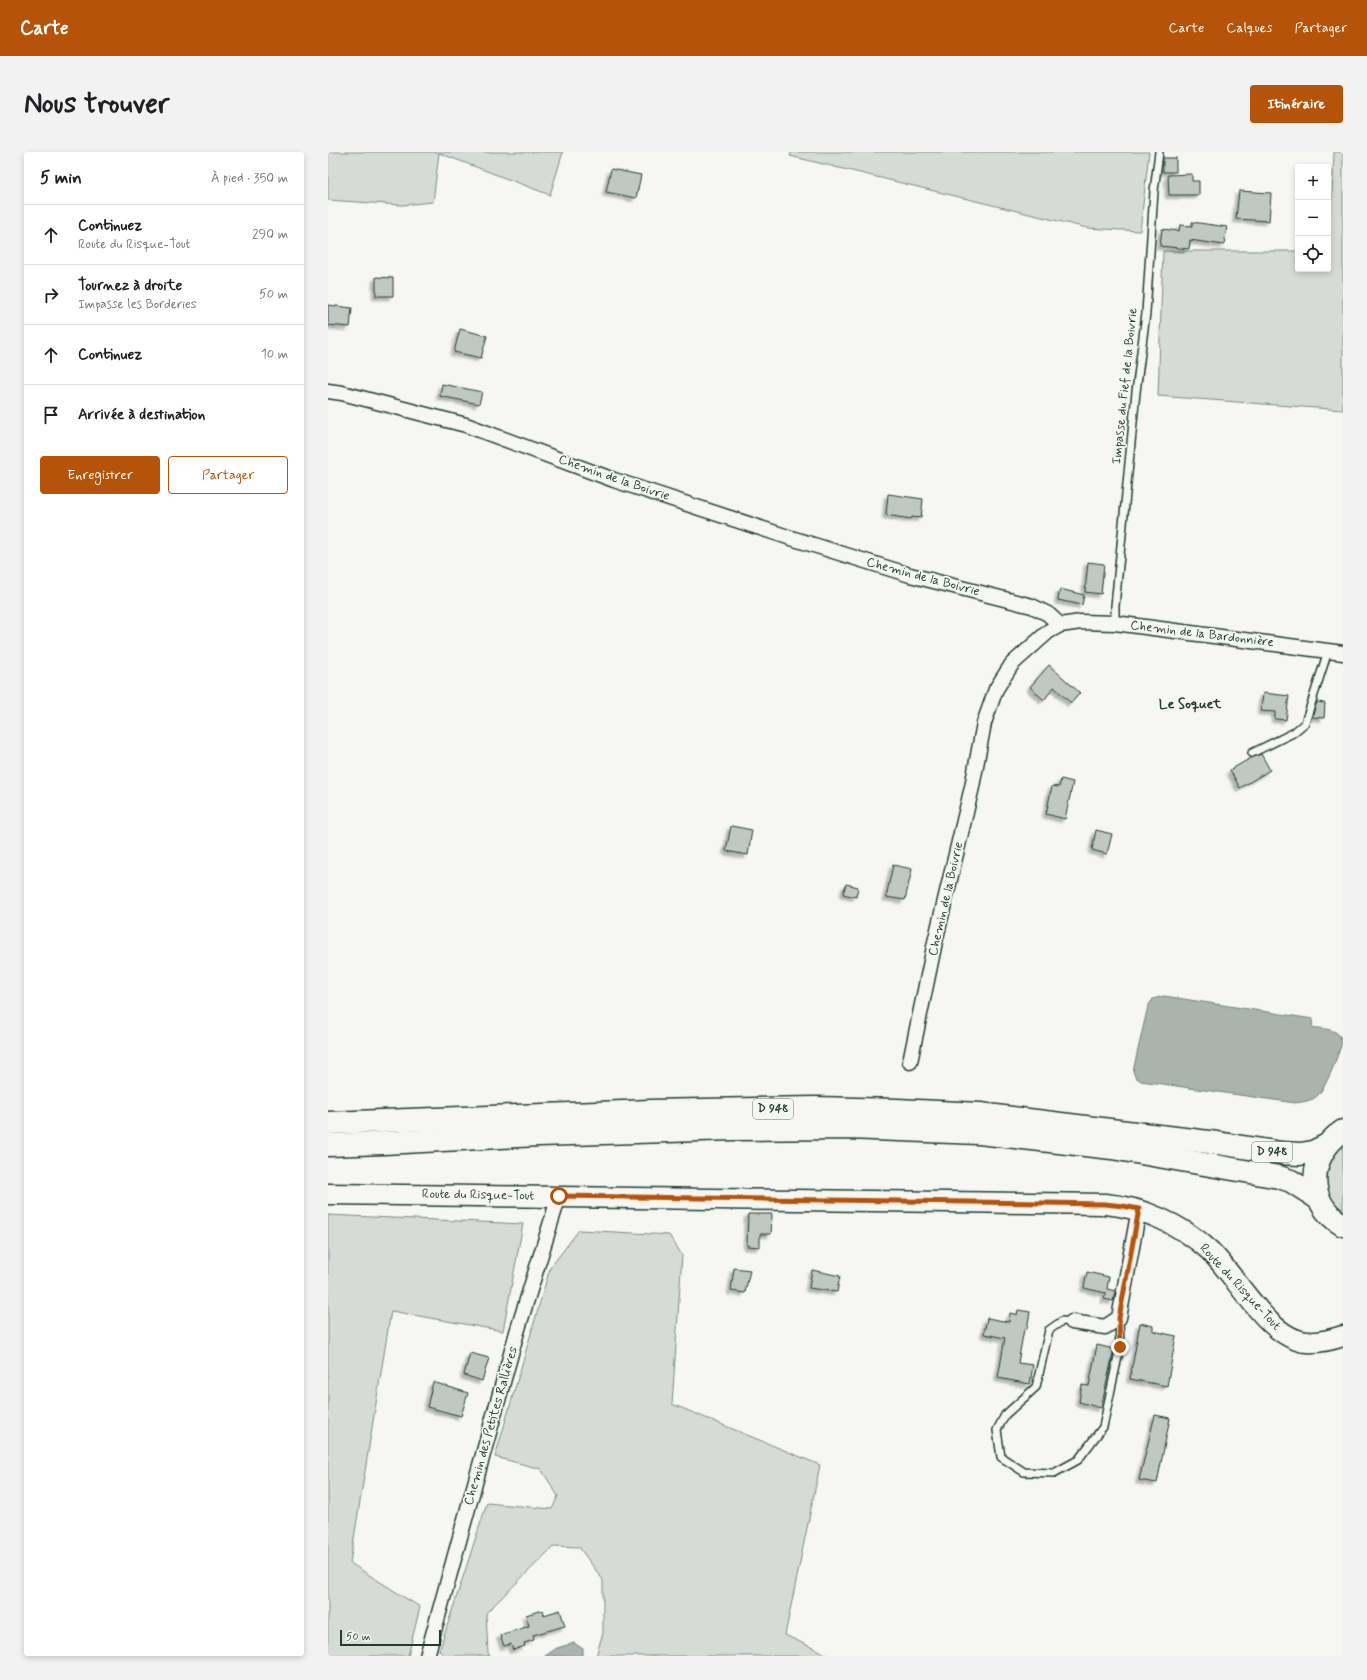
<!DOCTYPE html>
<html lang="fr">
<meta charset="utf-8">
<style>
body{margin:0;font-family:Mynerve,sans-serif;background:#f2f2f2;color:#202124}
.controls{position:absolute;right:12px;top:12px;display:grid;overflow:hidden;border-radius:4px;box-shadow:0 2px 6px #0003}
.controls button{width:36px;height:36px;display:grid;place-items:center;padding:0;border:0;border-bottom:1px solid #e0e0e0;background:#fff;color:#202124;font:20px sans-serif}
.scale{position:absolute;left:12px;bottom:10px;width:101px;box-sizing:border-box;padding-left:4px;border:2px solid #1f3d34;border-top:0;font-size:11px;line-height:14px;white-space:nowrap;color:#1f3d34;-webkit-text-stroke:3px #f6f6f2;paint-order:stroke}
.stop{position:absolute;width:12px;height:12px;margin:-9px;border:3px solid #b45309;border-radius:50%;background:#fff}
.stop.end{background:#b45309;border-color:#fff;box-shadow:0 1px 4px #0008}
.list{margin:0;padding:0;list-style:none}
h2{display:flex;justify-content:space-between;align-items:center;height:52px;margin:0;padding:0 16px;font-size:17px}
h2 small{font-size:13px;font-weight:400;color:#757577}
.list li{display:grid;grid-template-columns:26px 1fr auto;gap:12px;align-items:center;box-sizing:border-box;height:60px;padding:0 16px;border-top:1px solid #e0e0e0}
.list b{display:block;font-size:15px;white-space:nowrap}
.list p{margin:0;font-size:13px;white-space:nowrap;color:#757577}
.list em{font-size:13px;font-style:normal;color:#757577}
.actions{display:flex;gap:8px;padding:12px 16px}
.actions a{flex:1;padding:9px 0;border:1px solid #b45309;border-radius:4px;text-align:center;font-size:14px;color:#b45309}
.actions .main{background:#b45309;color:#fff}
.icon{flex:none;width:22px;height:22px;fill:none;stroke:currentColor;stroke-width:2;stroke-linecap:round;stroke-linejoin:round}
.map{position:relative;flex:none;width:1015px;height:1504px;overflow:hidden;border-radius:4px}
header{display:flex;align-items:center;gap:24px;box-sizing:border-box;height:56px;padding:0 20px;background:#b45309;color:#fff}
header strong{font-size:19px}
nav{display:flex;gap:22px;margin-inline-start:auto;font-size:14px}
.intro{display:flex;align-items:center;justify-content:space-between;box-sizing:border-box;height:96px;padding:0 24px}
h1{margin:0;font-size:28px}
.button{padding:10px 18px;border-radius:4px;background:#b45309;color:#fff;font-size:14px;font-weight:700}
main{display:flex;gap:24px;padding:0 24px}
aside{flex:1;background:#fff;border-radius:4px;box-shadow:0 2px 6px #0003}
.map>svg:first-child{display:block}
.green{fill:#d6dbd6;stroke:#7a8c85}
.water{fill:#aab3ae;stroke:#72847d}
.building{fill:#c1c8c3;stroke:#1f3d34;filter:url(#shadow)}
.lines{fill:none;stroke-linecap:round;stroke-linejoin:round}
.lane-casing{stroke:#1f3d34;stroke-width:10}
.street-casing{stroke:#1f3d34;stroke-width:17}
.secondary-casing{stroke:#1f3d34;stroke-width:23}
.highway-casing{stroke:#1f3d34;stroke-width:25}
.lane{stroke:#f6f6f2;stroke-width:7}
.street{stroke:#f6f6f2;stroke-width:14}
.secondary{stroke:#f6f6f2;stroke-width:20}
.highway{stroke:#f6f6f2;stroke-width:22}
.route{stroke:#b45309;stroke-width:5}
.labels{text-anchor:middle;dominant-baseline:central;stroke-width:3.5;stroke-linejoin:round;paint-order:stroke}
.shield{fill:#f6f6f2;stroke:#60746d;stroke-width:1}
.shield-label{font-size:12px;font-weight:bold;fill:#1f3d34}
.street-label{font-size:13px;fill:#1f3d34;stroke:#f6f6f2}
.neighbourhood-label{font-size:14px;font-weight:bold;fill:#1f3d34;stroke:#f6f6f2}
</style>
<header>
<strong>Carte</strong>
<nav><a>Carte</a><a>Calques</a><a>Partager</a></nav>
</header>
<div class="intro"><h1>Nous trouver</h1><a class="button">Itinéraire</a></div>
<main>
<aside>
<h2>5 min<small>À pied · 350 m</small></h2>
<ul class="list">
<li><svg class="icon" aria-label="ahead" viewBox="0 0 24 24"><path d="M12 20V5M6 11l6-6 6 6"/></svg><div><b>Continuez</b><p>Route du Risque-Tout</p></div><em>290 m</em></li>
<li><svg class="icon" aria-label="right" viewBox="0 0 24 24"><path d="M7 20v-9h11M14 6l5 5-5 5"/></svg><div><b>Tournez à droite</b><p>Impasse les Borderies</p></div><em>50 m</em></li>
<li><svg class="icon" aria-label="ahead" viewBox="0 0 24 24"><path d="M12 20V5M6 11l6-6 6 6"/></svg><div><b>Continuez</b></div><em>10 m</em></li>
<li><svg class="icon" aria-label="arrive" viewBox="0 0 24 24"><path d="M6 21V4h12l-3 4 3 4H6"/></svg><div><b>Arrivée à destination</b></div></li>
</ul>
<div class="actions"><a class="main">Enregistrer</a><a>Partager</a></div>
</aside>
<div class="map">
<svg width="1015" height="1504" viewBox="0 0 1015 1504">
<defs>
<filter id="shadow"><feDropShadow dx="-3.5" dy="3.5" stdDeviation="1" flood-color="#0004"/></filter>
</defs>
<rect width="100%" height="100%" fill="#f6f6f2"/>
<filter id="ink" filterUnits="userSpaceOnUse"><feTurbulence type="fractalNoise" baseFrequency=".025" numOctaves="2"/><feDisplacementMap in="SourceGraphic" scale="8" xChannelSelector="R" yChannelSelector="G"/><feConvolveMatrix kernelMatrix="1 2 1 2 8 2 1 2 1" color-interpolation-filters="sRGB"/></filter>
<g filter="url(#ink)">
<g class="green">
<path d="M0,0H235L222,43L111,1L105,50L74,53L0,48Z"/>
<path d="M464,0H821L812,79L759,76L462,4Z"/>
<path d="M1006,0H1015V258L830,244L835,99H970V117H1000V71L1004,43Z"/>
<path d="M1015,989V1062L1002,1050L995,1024L1010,993Z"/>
<path d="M0,1063L195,1072L175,1179L63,1159L22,1411L92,1455L80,1504H0Z"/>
<path d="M251,1078L341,1083L354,1103L344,1252L492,1313L457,1483L502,1504H268L275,1481V1428L251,1395L226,1394L158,1461L160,1501L162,1504H118L111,1499L159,1351L224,1357L230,1344L213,1317L167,1305L222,1116Z"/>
</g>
<g class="water">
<path d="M836,844L985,867L984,875C995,877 1013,876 1014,891C1009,905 1000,932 990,943C985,949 974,950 967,951L813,929L807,925L805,919L820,854L825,847Z"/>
<path d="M246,1491L255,1497V1504H217L229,1496Z"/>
</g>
<g class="building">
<rect x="835" y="6" width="13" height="14"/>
<path d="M283,17L313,23L308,46L278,40Z"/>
<path d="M864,22V29H871V43H841L840,23Z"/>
<path d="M911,39L943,41L941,69L908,67Z"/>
<path d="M864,70L899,75L896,93L862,88L861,97L832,94L834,77L851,79L852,73L864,74Z"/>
<path d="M48,125L65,126V144H48Z"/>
<path d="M0,153L24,156L22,175L0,173Z"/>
<path d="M132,177L159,184L153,206L126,200Z"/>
<path d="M114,232L154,240L151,252L112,244Z"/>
<path d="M560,342L595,347L593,366L584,365L583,367L558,363Z"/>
<path d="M760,410L776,412L773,442L757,440Z"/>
<path d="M732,437L756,443L754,453L730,448Z"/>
<path d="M721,513L752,541L743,551L726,535L716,548L702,535Z"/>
<path d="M935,541L961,544L958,568L947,567V560L933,559Z"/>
<path d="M989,550L997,551L996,566L984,565Z"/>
<path d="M933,602L942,618L912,636L902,618L923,606Z"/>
<path d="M733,627L745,630L737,667L718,662L724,634L731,635Z"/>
<path d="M403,674L424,678L420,703L398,699Z"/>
<path d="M768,678L784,682L779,702L764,698Z"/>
<path d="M565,713L584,717L577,748L558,745Z"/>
<path d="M518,732L530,735L528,745L515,742Z"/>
<path d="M420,1062H444L443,1082H432V1095L419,1094Z"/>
<path d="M406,1116L422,1118L417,1141L403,1139Z"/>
<path d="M484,1118L512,1124L509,1140L481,1136Z"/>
<path d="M759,1120L781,1125L779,1137L787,1139L785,1149L776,1147L778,1141L756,1136Z"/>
<path d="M690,1158L702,1160L699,1177H696L690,1211L705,1213L702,1232L670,1226L677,1186L656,1182L659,1166L681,1170L682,1161L689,1163Z"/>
<path d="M812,1171L825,1174V1179L848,1184L839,1234L802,1227Z"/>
<path d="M769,1193L786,1197L773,1256L751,1250L754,1233L761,1234Z"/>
<path d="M142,1201L161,1206L154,1229L136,1223Z"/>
<path d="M105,1230L140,1241L133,1264L99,1255Z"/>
<path d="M827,1263L842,1266L829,1331L811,1328Z"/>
<path d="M214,1458L216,1463L232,1458L237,1474L205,1483L206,1488L196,1491L197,1494L185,1498L183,1492L176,1494L172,1483L201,1474L198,1463Z"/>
</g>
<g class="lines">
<g class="lane-casing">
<g id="lane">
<path d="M787,471V454L808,240L818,161L826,39L831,0"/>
<path d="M924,601L965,581L977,571L1000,499"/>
<path d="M744,1170L734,1169L721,1178L708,1235L677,1263L669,1278L673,1305L696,1320L726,1321L750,1308L775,1275L792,1195L791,1166"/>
</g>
</g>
<g class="street-casing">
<g id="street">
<path d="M0,239L14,241L138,273L286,328L460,385L582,423L704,454L720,462L732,473"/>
<path d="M582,910L607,790L644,635L656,571L668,537L684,512L721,479L732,473L753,470L787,471L1015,501"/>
<path d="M744,1170L777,1175L791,1166L811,1057"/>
<path d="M99,1504L189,1180L231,1044"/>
</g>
</g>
<g class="secondary-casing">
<path id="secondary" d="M0,1042L777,1052C814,1055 854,1073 881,1098C909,1124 940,1187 979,1190C992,1191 1003,1188 1015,1184"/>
</g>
<g class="highway-casing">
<g id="highway">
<path d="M0,971L322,959L487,956L569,958L652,962L889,991L953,1001L972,1002L985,1000L997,994"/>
<path d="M1015,979C980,1002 976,1050 1015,1073"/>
<path d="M0,993L56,991L211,983L404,977L519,976L651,981L784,996L951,1025L963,1029L991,1047"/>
</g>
</g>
<use href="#lane" class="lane"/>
<use href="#street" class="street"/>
<use href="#secondary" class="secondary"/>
<use href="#highway" class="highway"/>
</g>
</g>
<g class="lines" filter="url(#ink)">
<path class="route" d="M231,1044L777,1052L795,1054L811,1057L791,1166L792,1195"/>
</g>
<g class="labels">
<g class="shield">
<rect x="425" y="947" width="40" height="20" rx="3"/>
<rect x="924" y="990" width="40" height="20" rx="3"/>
</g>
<g class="shield-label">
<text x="445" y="957">D 948</text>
<text x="944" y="1000">D 948</text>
</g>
<g class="street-label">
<text transform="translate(797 234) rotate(-84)">Impasse du Fief de la Boivrie</text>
<text transform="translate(286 326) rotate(19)">Chemin de la Boivrie</text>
<text transform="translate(595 425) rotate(15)">Chemin de la Boivrie</text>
<text transform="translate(874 482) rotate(7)">Chemin de la Bardonnière</text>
<text transform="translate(618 747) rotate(-77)">Chemin de la Boivrie</text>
<text transform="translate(150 1043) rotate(1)">Route du Risque-Tout</text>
<text transform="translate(912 1135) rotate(47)">Route du Risque-Tout</text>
<text transform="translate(163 1274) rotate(-74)">Chemin des Petites Rallières</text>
</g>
<g class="neighbourhood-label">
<text x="862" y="552">Le Soquet</text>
</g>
</g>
</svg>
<div class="controls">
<button>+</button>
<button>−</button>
<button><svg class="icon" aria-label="locate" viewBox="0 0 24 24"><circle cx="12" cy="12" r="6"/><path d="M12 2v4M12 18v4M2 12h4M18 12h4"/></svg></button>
</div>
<div class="scale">50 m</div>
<div class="stop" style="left:231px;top:1044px"></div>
<div class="stop end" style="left:792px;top:1195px"></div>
</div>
</main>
